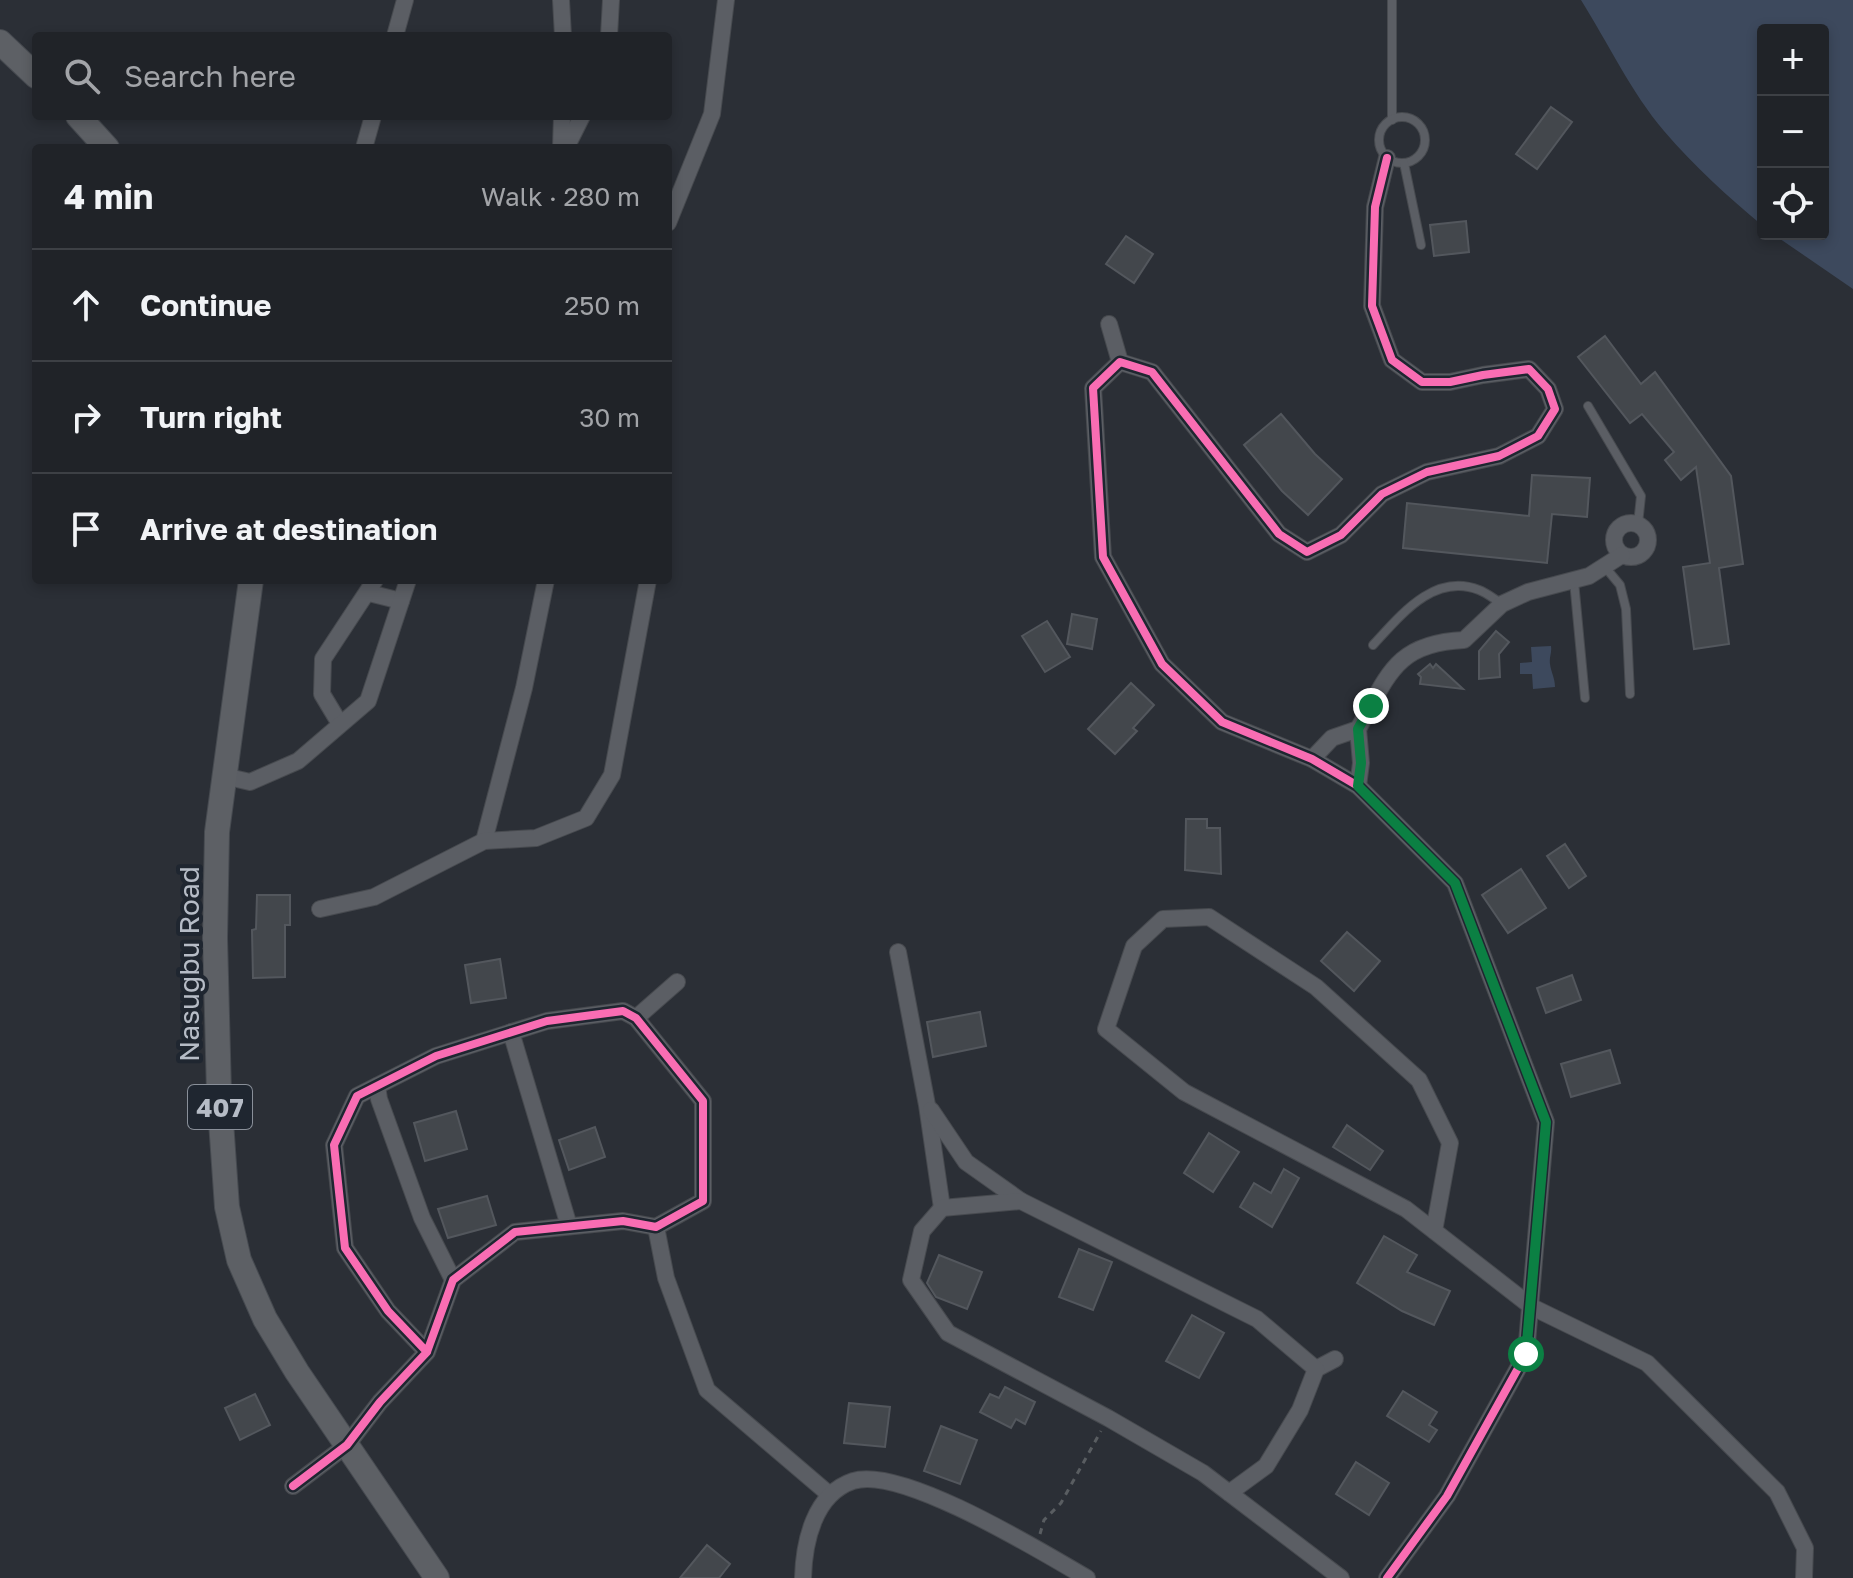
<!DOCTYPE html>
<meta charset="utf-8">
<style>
body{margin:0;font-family:"Golos Text",sans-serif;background:#282b30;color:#f1f3f6}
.controls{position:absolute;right:24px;top:24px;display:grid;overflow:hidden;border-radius:8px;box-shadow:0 4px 12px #0003}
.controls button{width:72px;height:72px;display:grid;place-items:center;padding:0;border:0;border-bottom:2px solid #3d4045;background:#202328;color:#f1f3f6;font:40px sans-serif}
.stop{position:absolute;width:24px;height:24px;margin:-18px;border:6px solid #0b8043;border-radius:50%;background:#fff}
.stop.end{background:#0b8043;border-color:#fff;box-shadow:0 2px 8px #0008}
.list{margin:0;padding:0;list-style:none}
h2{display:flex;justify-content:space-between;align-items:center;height:104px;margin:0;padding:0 32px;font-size:34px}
h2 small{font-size:26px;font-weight:400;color:#a2a4a8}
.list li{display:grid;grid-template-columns:52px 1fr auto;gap:24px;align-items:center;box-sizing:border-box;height:112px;padding:0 32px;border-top:2px solid #3d4045}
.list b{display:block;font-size:30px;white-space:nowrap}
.list em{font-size:26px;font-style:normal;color:#a2a4a8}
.icon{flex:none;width:44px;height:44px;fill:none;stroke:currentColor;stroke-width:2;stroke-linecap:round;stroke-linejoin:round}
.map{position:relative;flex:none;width:1853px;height:1578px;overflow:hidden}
.search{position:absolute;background:#202328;box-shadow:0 4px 12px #0003;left:32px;top:32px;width:640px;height:88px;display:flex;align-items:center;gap:20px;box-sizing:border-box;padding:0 28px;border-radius:8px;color:#a2a4a8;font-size:30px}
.panel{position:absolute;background:#202328;box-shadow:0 4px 12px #0003;left:32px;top:144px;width:640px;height:440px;border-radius:8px}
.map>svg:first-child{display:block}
.water{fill:#3d495d}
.building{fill:#43474c;stroke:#53575d;stroke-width:2}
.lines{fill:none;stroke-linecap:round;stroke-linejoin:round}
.service-casing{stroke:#474a4f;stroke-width:10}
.minor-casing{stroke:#474a4f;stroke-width:18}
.primary-casing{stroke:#464a50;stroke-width:26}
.path{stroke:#595d61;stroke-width:3;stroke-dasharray:6 6;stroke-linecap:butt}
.service{stroke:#5b5e64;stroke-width:8}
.minor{stroke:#5b5e64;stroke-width:16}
.primary{stroke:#5d6065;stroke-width:24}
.cycleway-casing{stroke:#1f2630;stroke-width:13}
.cycleway{stroke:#f96db3;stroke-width:8}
.route{stroke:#0b8043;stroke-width:10}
.labels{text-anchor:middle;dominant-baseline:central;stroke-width:8;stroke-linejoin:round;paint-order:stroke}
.shield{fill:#1f2630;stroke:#898f99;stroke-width:2}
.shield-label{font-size:26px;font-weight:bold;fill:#b6bcc6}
.street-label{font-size:28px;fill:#b6bcc6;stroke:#1f2630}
</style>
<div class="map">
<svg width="1853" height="1578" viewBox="0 0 1853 1578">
<rect width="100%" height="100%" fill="#2b2f36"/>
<g class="water">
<path d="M1581,0H1853V289L1773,234H1823V30H1763V226C1728,197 1694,166 1664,131C1631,92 1608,43 1581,0Z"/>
<path d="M1551,646C1552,653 1549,657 1550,664C1551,672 1555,678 1555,687L1533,689L1532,674H1520V663L1532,662L1531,647Z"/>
</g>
<g class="building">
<path d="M1551,107L1572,122L1537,169L1516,154Z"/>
<path d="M1466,221L1469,252L1434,256L1430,225Z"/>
<path d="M1126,236L1153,254L1134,283L1106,264Z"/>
<path d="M1605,336L1641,384L1655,372L1731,476L1743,564L1719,568L1729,644L1694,649L1683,567L1710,563L1696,467L1681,480L1665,460L1674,452L1642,414L1630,423L1578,357Z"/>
<path d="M1281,414L1315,454L1342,479L1308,515L1282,491L1244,445Z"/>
<path d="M1532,475L1590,478L1587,517L1552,514L1547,563L1403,548L1407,503L1529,516Z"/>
<path d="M1072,614L1097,619L1092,649L1067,644Z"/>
<path d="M1047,621L1070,657L1045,672L1022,636Z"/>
<path d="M1496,631L1509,642L1499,654L1500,677L1479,679V651Z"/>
<path d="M1430,664L1433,668L1436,664L1463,689L1420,684L1421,677L1418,674Z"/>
<path d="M1131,683L1154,705L1133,728L1137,731L1115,754L1088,729Z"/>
<path d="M1186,819H1207V828H1220L1221,874L1185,870Z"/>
<path d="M1565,844L1586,876L1569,888L1547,856Z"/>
<path d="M1521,869L1546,908L1508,933L1482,895Z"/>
<path d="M257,895H290V925H285V977L253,978L252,930L256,929Z"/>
<path d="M1347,932L1380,961L1354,991L1321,961Z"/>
<path d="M500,959L506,998L471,1003L465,965Z"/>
<path d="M1572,975L1581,1000L1546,1013L1537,988Z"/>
<path d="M980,1012L986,1046L933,1057L927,1022Z"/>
<path d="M1610,1050L1620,1083L1571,1097L1561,1064Z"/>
<path d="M456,1111L467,1149L425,1161L414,1123Z"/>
<path d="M1347,1125L1383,1151L1370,1170L1333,1147Z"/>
<path d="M595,1127L605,1157L569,1170L559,1140Z"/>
<path d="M1209,1133L1239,1152L1213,1192L1184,1173Z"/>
<path d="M1284,1169L1299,1178L1272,1227L1240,1207L1254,1183L1271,1193Z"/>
<path d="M487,1196L496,1225L448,1238L438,1209Z"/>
<path d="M1384,1236L1417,1255L1407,1272L1450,1291L1434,1325L1402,1311L1357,1283Z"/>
<path d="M1079,1249L1112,1262L1093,1310L1059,1297Z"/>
<path d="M939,1255L982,1272L967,1309L936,1297L927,1283Z"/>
<path d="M1192,1315L1224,1333L1199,1378L1166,1361Z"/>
<path d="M1005,1387L1035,1402L1025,1424L1016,1419L1011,1428L980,1412L990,1394L999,1398Z"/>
<path d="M1403,1391L1437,1412L1429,1425L1437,1430L1429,1442L1387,1416Z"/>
<path d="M255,1394L270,1425L240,1440L225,1408Z"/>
<path d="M849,1403L890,1407L885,1447L844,1443Z"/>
<path d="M941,1426L977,1440L960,1484L924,1471Z"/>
<path d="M1356,1462L1389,1483L1369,1515L1336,1494Z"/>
<path d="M707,1545L730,1564L719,1578H680Z"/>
</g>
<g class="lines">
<g class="service-casing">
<g id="service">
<path d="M1392,0V120"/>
<circle cx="1402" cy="140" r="23"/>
<path d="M1404,163L1421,245"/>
<path d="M1588,406L1641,496L1638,524"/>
<path d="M1605,567L1620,585L1626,609L1630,694"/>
<path d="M1574,581L1585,698"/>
<path d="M1373,645C1400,616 1434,572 1479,590C1487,593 1494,599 1501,603"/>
</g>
</g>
<g class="minor-casing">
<g id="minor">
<path d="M561,0L563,36"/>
<path d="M395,36L405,0"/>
<path d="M609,36L611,0"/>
<path d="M364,148L373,116"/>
<path d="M561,148L562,116"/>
<path d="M566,148L582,116"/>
<path d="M1387,158L1375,207L1372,306L1392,360L1422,382H1450L1483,375L1529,369L1548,389L1555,409L1538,436L1499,456L1427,472L1382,494L1341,535L1307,552L1279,534L1152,372L1120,362L1093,388L1103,557L1162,664L1222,722L1312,759L1358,786L1455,883L1546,1122L1526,1354L1447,1496L1387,1578"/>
<path d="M668,223L712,114L726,0"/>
<path d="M1109,324L1120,362"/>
<circle cx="1631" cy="540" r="17"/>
<path d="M369,593L401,601"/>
<path d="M340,724L322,694L323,659L375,580"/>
<path d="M1358,729C1388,676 1395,643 1464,640L1502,604L1528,592L1589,576L1622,555"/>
<path d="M1312,759L1332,738L1358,729L1361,763L1358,786"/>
<path d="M224,776L250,782L298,761L368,701L408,580"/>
<path d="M484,841L524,688L546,580"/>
<path d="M320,909L374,897L484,841L536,838L586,818L612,775L648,580"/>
<path d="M898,952L927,1105L942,1208"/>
<path d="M636,1018L677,982"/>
<path d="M511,1032L569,1226"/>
<path d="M377,1086L379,1099L422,1218L453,1280"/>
<path d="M931,1110L966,1162L1021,1201"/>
<path d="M656,1227L666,1278L707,1390L830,1495"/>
<path d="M1434,1231L1450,1143L1419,1080L1316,987L1209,917L1163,919L1134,946L1106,1029L1184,1092L1406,1209L1532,1307L1647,1363L1777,1492L1805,1548L1804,1578"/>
<path d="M1316,1369L1335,1359"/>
<path d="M293,1486L347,1445L380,1402L427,1352L453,1280L515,1232L623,1221L656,1227L703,1201V1101L636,1018L623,1011L547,1021L436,1056L357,1096L334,1145L345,1248L388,1311L427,1352"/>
<path d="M1229,1493L1266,1466L1300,1410L1316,1369L1257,1319L1021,1201L942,1208L922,1231L911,1280L948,1333L1108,1418L1203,1473L1341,1578"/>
<path d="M803,1578C804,1542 814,1494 853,1481C901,1465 1042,1552 1087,1578"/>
</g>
</g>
<g class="primary-casing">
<g id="primary">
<path d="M0,42L36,76"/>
<path d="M78,116L107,148"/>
<path d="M251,580L217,832L215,938L219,1093L227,1207L239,1260L265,1319L297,1372L437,1578"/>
</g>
</g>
<path class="path" d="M1040,1534L1044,1520L1061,1503L1101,1431"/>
<use href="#service" class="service"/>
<use href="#minor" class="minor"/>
<use href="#primary" class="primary"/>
<g class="cycleway-casing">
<g id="cycleway">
<path d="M1387,158L1375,207L1372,306L1392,360L1422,382H1450L1483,375L1529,369L1548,389L1555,409L1538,436L1499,456L1427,472L1382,494L1341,535L1307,552L1279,534L1152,372L1120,362L1093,388L1103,557L1162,664L1222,722L1312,759L1358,786L1455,883L1546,1122L1526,1354L1447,1496L1387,1578"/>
<path d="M293,1486L347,1445L380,1402L427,1352L453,1280L515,1232L623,1221L656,1227L703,1201V1101L636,1018L623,1011L547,1021L436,1056L357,1096L334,1145L345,1248L388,1311L427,1352"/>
</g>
</g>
<use href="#cycleway" class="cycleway"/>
</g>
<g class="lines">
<path class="route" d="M1371,706L1358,729L1361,763L1358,786L1455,883L1546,1122L1526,1354"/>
</g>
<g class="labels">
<rect class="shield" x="188" y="1085" width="64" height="44" rx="6"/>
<g class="shield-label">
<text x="220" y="1107">407</text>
</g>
<g class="street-label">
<text transform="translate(188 964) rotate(-90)">Nasugbu Road</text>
</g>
</g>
</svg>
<div class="controls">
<button>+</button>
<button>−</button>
<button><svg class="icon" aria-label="locate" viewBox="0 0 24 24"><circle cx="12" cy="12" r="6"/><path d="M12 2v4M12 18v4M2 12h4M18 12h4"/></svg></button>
</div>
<div class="stop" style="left:1526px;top:1354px"></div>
<div class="stop end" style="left:1371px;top:706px"></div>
<div class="search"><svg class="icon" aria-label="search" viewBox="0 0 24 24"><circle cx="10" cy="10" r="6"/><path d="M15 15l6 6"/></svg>Search here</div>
<section class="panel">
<h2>4 min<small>Walk · 280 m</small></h2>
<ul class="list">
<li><svg class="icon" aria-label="ahead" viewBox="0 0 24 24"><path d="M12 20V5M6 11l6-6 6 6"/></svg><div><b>Continue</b></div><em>250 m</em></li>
<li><svg class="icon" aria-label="right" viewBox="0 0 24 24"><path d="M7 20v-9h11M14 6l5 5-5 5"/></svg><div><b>Turn right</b></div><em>30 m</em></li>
<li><svg class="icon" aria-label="arrive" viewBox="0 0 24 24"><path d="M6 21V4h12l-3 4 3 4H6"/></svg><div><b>Arrive at destination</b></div></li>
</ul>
</section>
</div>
